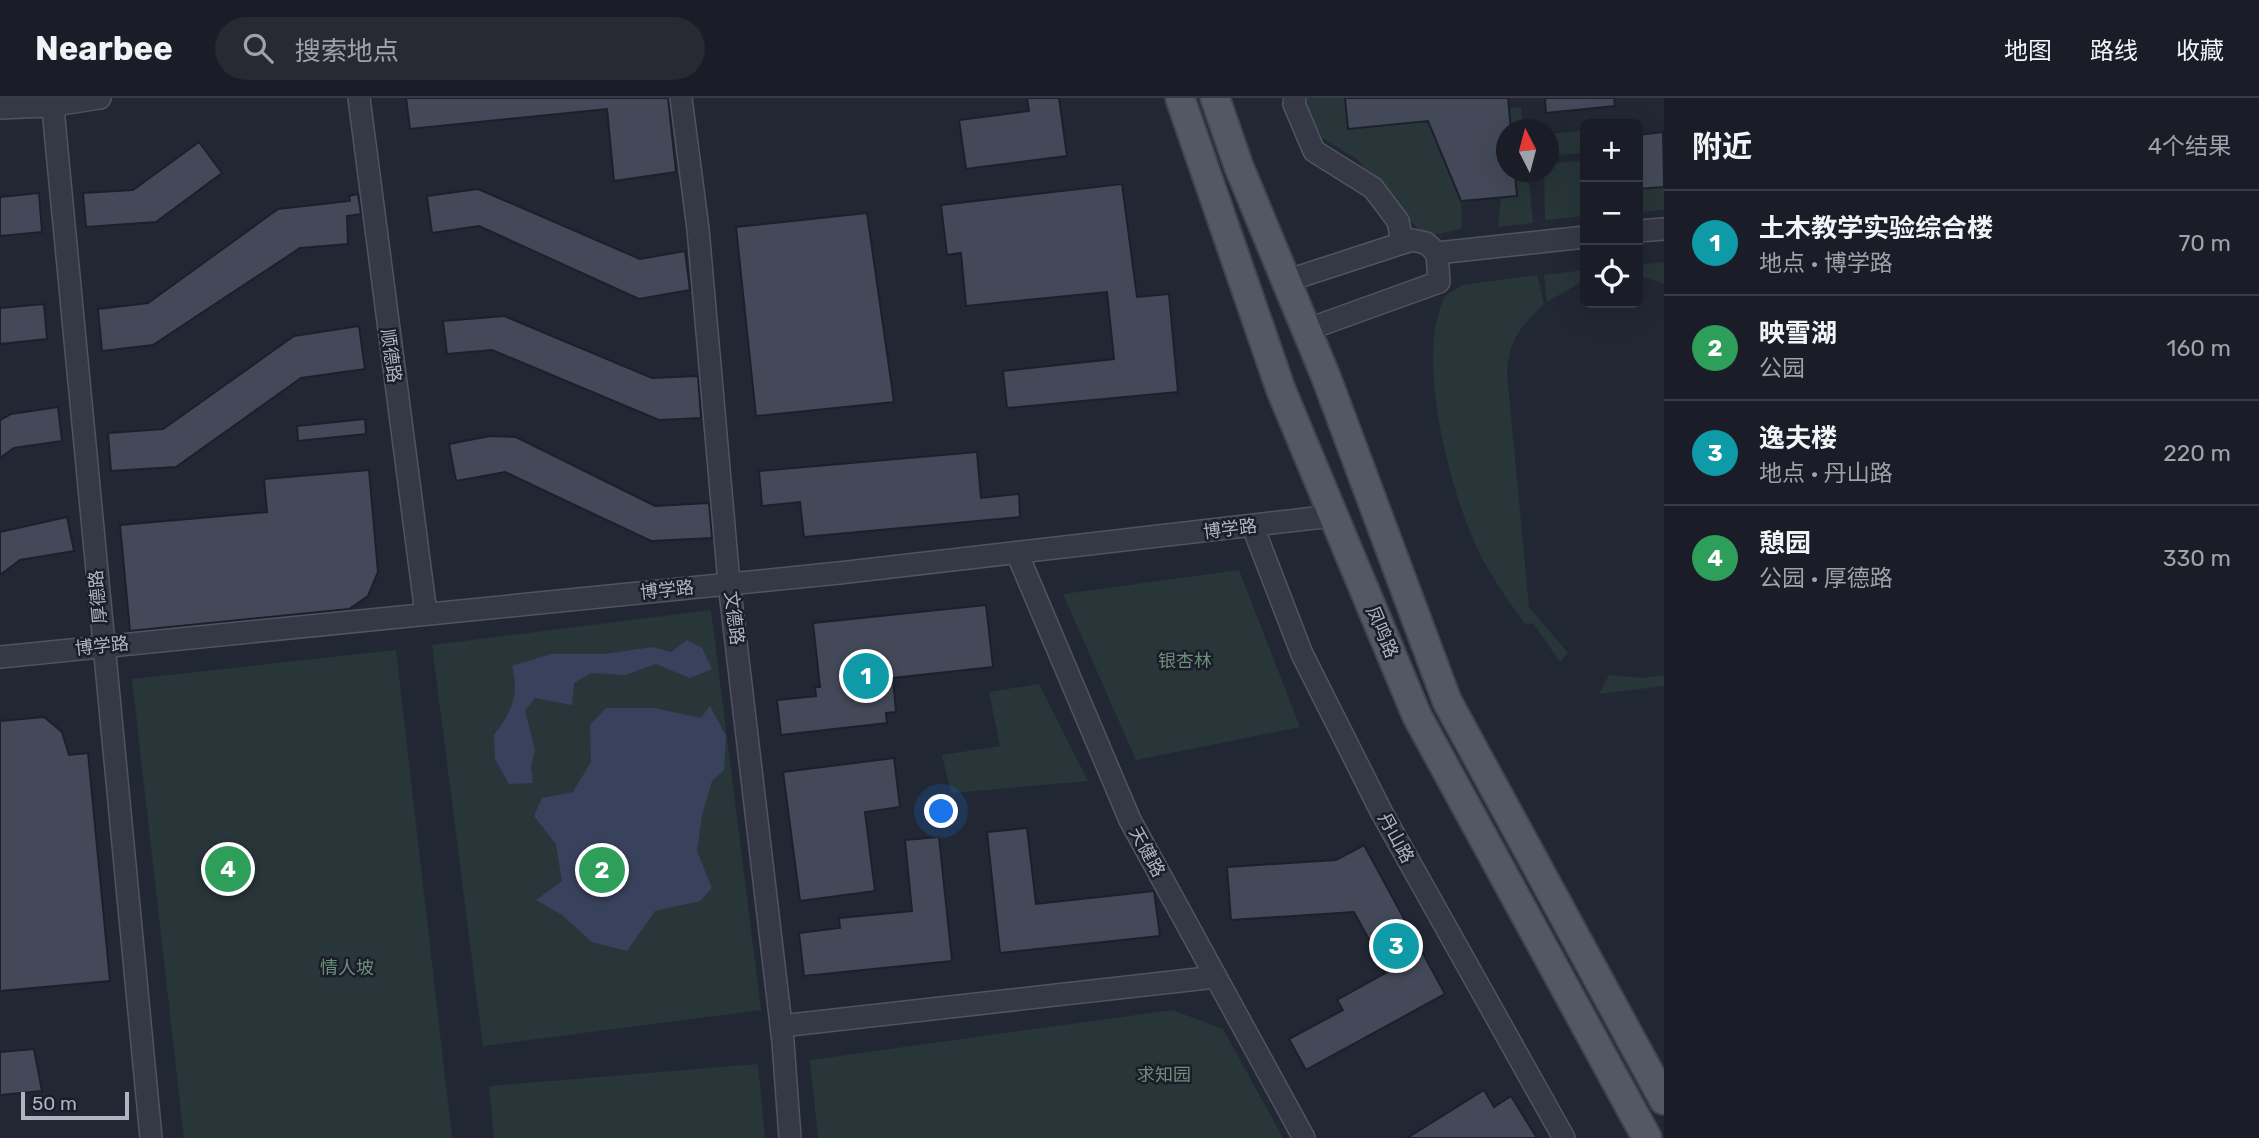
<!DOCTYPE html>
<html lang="zh">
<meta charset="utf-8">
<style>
body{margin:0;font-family:Rubik,"Noto Sans SC",sans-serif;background:#272a33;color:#f1f3f6}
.controls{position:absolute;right:21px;top:21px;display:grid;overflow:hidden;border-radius:10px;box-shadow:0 7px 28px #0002}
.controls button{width:63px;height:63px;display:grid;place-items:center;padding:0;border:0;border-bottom:2px solid #383b44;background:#1a1d27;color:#f1f3f6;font:35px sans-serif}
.compass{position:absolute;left:1496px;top:21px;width:63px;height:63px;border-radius:50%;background:#1a1d27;box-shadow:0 7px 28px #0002;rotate:354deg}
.scale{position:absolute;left:21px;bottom:18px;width:108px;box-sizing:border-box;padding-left:7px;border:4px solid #b0b4c2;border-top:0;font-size:19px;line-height:24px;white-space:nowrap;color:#b0b4c2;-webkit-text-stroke:5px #1b1e2a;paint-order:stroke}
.you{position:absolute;left:942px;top:714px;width:24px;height:24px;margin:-18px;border:5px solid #fff;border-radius:50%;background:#1a73e8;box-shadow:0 0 0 10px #1a73e833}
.badge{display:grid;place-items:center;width:46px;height:46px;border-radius:50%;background:#8c9099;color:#fff;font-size:23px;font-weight:700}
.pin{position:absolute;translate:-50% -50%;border:4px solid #fff;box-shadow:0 2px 7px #0006}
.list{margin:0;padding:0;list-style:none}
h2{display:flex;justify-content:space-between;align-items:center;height:91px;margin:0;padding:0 28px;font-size:30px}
h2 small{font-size:23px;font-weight:400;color:#9fa2a7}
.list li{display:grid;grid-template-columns:46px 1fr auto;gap:21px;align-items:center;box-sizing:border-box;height:105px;padding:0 28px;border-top:2px solid #383b44}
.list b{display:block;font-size:26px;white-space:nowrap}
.list p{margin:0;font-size:23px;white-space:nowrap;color:#9fa2a7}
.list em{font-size:23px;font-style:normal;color:#9fa2a7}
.icon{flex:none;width:38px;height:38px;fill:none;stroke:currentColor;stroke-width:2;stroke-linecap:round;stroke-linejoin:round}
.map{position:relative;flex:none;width:1664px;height:1040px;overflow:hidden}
header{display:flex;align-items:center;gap:42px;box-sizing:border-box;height:98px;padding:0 35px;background:#1a1d27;border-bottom:2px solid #383b44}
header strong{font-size:33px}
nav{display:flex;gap:38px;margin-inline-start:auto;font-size:24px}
.search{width:490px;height:63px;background:#272a33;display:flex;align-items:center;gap:18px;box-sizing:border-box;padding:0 24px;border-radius:38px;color:#9fa2a7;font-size:26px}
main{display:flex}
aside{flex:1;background:#1a1d27}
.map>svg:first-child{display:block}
.green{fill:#283639}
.water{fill:#39425c}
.building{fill:#444959;stroke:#1d202c;stroke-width:2}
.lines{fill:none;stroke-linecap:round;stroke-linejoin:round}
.minor-casing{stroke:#505460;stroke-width:24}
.major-casing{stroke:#3f424f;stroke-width:32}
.minor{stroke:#353945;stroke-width:21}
.major{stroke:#545865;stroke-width:28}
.labels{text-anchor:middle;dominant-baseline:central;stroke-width:5;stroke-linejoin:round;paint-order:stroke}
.street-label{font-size:18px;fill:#b0b4c2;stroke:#1b1e2a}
.park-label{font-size:18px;fill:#6b8f79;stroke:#1b1e2a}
</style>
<header>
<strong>Nearbee</strong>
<div class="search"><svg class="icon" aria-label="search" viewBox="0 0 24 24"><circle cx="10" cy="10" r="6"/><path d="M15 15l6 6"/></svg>搜索地点</div>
<nav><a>地图</a><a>路线</a><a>收藏</a></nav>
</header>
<main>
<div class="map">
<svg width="1664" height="1040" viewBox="0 0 1664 1040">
<rect width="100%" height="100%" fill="#222734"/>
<g class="green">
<path d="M1303,0H1345L1348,31L1428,23L1461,103L1462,130L1439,136L1422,134L1407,120L1357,61L1322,40Z"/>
<path d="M1521,9L1523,31H1511L1509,10Z"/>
<path d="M1580,33L1581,55L1549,58V36Z"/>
<path d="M1585,62V118L1545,122L1544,74H1548L1549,66Z"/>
<path d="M1515,74H1528L1533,125L1498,129L1501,100L1517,98Z"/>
<path d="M1664,89V112L1638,114V91Z"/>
<path d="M1664,164V186L1638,177V167Z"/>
<path d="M1585,172V182L1547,204L1544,177Z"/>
<path d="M1537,177L1544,206C1520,229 1508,243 1507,276L1529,509L1568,555L1560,564L1533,525L1526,527C1509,504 1492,480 1479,454C1451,398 1413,255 1446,197L1463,187Z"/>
<path d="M1239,472L1300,629L1136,662L1063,496Z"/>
<path d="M711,512L761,912L483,948L432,547Z"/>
<path d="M396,552L452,1040H184L132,581Z"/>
<path d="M1609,577L1643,580L1664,577V588L1599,596Z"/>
<path d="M1039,586L1088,683L951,695L942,657L1000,648L989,594Z"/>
<path d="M1172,912L1223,931L1283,1040H818L810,962Z"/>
<path d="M758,966L765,1040H494L489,988Z"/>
</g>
<g class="water">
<path d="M687,542L702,550L712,571L690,580L656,566L625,577L591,575L574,585L572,607L535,600L525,613L535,652L531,669L533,685L509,686L495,661L494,637C511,615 520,596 512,568L551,556H604L653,549L671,554Z"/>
<path d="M710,608L726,638L724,672L712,683L702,717L697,753L712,790L700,803L655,813L627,853L592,844L562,817L536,802L562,783L556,746L534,718L542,700L573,694L591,664L590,627L606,610H654L701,620Z"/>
</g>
<g class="building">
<path d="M406,0H668L676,74L614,83L607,11L410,31Z"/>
<path d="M1027,0H1059L1067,58L966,71L959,22L1029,13Z"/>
<path d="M1345,0H1508L1511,32H1507V74H1515L1517,98L1461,103L1428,23L1348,31Z"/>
<path d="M1545,0H1614L1615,8L1546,15Z"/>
<path d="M1663,34L1664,89L1638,91V37Z"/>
<path d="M199,44L222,75L156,124L86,129L83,95L133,92Z"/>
<path d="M1122,86L1137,199L1169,196L1178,294L1007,310L1003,273L1114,261L1107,194L966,208L961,155L947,157L941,107Z"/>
<path d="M478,91L640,161L685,153L690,192L639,201L479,128L432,135L427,98Z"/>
<path d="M39,95L42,134L0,138V99Z"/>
<path d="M358,96L361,116L347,118L348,146L300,150L153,247L102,253L98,211L148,205L278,111L350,103L349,98Z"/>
<path d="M867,115L894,304L756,318L736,129Z"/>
<path d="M44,206L47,241L0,246V210Z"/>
<path d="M504,218L652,280L698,278L701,320L659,322L492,252L447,256L443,223Z"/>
<path d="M359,228L365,271L301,280L176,369L111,373L108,335L163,331L294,238Z"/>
<path d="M58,309L62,343L14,350L0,360V322L11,316Z"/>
<path d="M365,321L366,336L298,343L297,328Z"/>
<path d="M490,338L516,339L655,408L709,405L712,440L651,443L505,374L456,383L449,346Z"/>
<path d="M977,354L981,400L1019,396L1020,419L804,439L800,404L762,408L759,373Z"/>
<path d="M369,372L378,474L368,498L349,511L130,533L120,427L267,414L264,381Z"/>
<path d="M67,419L74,453L20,462L0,477V434Z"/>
<path d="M986,507L993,569L893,580L896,614L886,615L887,625L781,637L777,602L816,598L815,589H820L813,525Z"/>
<path d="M44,619L62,634L69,657L88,655L110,883L0,893V623Z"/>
<path d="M894,660L900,709L865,714L875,793L800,803L783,674Z"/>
<path d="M1027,730L1036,806L1154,793L1160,838L1000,855L987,734Z"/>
<path d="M939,739L952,863L804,878L799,835L840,830L839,820L912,813L905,742Z"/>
<path d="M1364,747L1445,896L1306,972L1289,941L1343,912L1337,902L1387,874L1354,814L1231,822L1227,769L1336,762Z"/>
<path d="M34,951L42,993L0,997V954Z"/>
<path d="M1484,992L1494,1009L1511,998L1537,1040H1407Z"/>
</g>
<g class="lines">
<g class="minor-casing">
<g id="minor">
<path d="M52,0L151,1040"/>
<path d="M359,0L426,516"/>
<path d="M681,0L698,131L729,485L783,944L790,1040"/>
<path d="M1295,0L1294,6L1314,53L1373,90L1398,123L1402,144"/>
<path d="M0,10L48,8L100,0"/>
<path d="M1638,133L1664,131"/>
<path d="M1286,183L1412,142L1426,145L1437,155L1585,139"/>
<path d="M1306,232L1439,184L1437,155"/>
<path d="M1253,429L1302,556L1382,715L1564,1040"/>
<path d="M1017,455L1130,722L1304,1040"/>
<path d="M0,559L839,475L1332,418"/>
<path d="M781,928L1216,879"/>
</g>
</g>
<g class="major-casing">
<g id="major">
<path d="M1180,0L1281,292L1417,618L1647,1040"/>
<path d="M1215,0L1239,69L1326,279L1447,603L1664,1002"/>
</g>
</g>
<use href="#minor" class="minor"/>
<use href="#major" class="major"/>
</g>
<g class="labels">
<g class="street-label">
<text transform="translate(391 258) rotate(82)">顺德路</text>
<text transform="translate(1230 431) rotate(-7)">博学路</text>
<text transform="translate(667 492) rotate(-6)">博学路</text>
<text transform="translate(98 499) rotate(-95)">厚德路</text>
<text transform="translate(734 520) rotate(83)">文德路</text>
<text transform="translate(1382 534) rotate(67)">凤鸣路</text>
<text transform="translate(102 548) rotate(-6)">博学路</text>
<text transform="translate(1396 740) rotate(61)">丹山路</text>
<text transform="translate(1147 754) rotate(61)">天健路</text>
</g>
<g class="park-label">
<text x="1185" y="563">银杏林</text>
<text x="347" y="870">情人坡</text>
<text x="1164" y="977">求知园</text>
</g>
</g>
</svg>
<div class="controls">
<button>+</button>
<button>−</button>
<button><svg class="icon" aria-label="locate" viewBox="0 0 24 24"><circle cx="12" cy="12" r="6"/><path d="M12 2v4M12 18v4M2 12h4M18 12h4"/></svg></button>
</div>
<svg class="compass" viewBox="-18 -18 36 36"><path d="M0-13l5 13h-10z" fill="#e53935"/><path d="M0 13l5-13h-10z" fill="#9fa2a7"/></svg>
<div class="scale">50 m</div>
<div class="you"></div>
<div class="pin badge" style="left:866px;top:578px;background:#0f9aa8">1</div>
<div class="pin badge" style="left:602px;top:772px;background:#2e9e5b">2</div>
<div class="pin badge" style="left:1396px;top:848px;background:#0f9aa8">3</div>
<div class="pin badge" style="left:228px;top:771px;background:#2e9e5b">4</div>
</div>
<aside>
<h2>附近<small>4个结果</small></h2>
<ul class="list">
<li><span class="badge" style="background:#0f9aa8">1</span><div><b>土木教学实验综合楼</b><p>地点 · 博学路</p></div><em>70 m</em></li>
<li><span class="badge" style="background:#2e9e5b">2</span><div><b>映雪湖</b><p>公园</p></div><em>160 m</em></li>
<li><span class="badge" style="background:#0f9aa8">3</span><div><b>逸夫楼</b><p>地点 · 丹山路</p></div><em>220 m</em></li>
<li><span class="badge" style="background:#2e9e5b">4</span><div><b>憩园</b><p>公园 · 厚德路</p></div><em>330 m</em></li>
</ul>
</aside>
</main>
